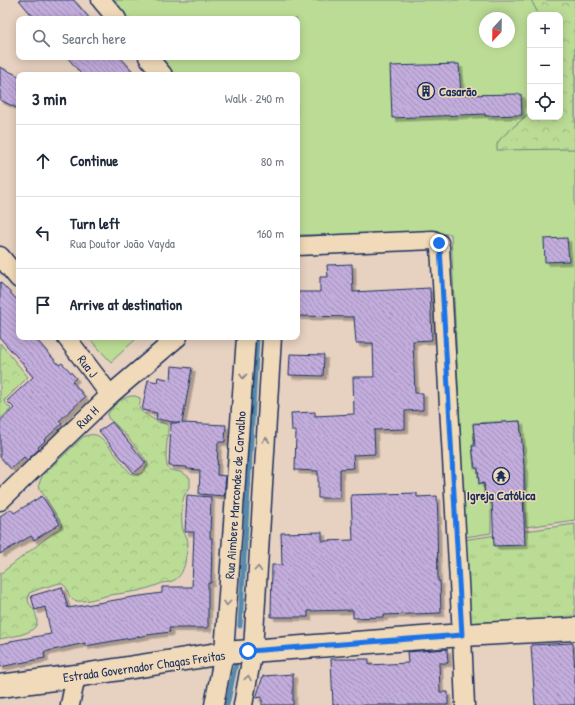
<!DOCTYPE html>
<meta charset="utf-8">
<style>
body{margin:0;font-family:"Patrick Hand",sans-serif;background:#f2f2f3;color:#1f2937}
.controls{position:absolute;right:12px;top:12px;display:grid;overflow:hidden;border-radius:8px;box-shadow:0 2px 10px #0003}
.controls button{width:36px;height:36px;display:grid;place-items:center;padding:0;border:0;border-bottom:1px solid #e0e1e3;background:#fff;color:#1f2937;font:20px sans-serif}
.compass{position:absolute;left:479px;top:12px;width:36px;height:36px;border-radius:50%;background:#fff;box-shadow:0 2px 10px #0003;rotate:202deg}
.stop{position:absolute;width:12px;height:12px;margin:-9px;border:3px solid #1a73e8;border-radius:50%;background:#fff}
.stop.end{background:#1a73e8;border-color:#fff;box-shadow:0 1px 4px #0008}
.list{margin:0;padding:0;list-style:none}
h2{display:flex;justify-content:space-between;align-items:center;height:52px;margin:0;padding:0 16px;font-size:17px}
h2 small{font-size:13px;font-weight:400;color:#747a83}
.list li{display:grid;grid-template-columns:26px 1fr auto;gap:12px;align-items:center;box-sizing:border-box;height:72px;padding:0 16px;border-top:1px solid #e0e1e3}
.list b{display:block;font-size:15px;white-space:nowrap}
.list p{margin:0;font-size:13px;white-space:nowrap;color:#747a83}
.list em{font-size:13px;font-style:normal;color:#747a83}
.icon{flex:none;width:22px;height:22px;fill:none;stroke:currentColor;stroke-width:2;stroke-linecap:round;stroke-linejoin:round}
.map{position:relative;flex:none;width:575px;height:705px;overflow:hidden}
.search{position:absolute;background:#fff;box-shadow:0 2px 10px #0003;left:16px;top:16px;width:284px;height:44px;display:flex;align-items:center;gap:10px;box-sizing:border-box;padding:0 14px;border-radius:8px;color:#747a83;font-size:15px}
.panel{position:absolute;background:#fff;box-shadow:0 2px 10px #0003;left:16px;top:72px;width:284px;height:268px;border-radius:8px}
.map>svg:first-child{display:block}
.grass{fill:#bbdc95;stroke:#6b867a;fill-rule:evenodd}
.forest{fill:url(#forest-crowns);stroke:#6b867a}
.park{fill:url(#park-tufts);stroke:#6b867a}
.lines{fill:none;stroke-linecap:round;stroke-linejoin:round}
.stream{stroke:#568aab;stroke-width:5}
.building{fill:url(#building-back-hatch);stroke:#1b2f5e;filter:url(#shadow)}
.street-casing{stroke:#1b2f5e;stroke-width:21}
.secondary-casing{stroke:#1b2f5e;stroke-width:25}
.street{stroke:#f0dab9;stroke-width:18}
.secondary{stroke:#f0dab9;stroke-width:22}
.oneway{stroke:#86848c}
.route{stroke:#1a73e8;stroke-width:5}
.labels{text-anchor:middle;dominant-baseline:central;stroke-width:3;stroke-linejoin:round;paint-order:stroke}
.poi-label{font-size:13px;font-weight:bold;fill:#1b2f5e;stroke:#f0dab9;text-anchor:start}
.street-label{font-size:13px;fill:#1b2f5e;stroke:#f0dab9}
</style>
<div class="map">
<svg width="575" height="705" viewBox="0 0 575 705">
<defs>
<pattern id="forest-crowns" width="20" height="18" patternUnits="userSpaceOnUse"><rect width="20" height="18" fill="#bbdc95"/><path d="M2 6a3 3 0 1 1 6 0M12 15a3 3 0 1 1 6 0" fill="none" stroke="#a0bd83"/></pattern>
<pattern id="park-tufts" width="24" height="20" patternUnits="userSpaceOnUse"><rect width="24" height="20" fill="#bbdc95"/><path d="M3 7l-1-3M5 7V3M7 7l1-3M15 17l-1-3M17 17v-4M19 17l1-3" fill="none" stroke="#a0bd83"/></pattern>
<pattern id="building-back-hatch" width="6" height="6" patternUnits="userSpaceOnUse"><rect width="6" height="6" fill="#c3addc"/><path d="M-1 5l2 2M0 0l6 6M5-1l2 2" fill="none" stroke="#9e8db6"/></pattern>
<filter id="shadow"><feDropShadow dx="3.5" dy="3.5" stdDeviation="0" flood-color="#0004"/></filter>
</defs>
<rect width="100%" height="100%" fill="#e7d1c0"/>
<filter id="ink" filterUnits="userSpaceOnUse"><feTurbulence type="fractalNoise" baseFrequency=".025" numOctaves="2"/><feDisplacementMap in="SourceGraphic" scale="8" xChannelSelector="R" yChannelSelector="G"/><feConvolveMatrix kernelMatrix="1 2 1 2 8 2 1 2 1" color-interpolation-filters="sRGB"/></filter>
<g filter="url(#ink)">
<g class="grass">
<path d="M110,0H575V520L526,527L524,497H526L520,421L473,423L474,445H472L474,469L477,468L479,485L483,484L485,501H491V533L465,537L451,234L297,235V75H172L157,57H297V19H125ZM530,15H560V117H530ZM485,18H509V42H485Z"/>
<path d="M88,337H138L111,362Z"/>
</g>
<g class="forest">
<path d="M531,0H575V149L497,150V144L501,138L527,115L530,111V117H560V15H539Z"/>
<path d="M0,343L28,377L4,401L11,409L0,419Z"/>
<path d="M131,396H135L140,398C141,403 138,406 140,410C144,414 150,417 155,420C160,423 164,422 168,426C169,434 162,466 170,470C171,470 174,471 176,471C182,472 185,474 190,478V487C189,490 186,492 185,494C181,501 181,523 183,530C184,534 186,535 187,538C189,544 187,551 186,556C185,567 181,580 169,582C166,583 163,582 160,584C151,587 142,591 131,592C124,593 117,594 110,595C99,597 88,602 77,601C64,599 72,587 60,583L42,588L29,593C27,605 29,602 34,610C35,611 36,614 36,616C43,634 13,636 0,639V574L48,537L61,527L62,524L40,489L39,484L42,476L83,437C87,435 91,434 96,435C107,439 122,466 132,474C140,477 146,470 148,463C136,447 124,431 108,418V414C113,405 121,398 131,396Z"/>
</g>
<path class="park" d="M575,524V625L467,631L462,540Z"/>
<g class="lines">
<g class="stream">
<path d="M240,626L257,337"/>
<path d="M227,705L236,663"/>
</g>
</g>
<g class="building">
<path d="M19,0H74L90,19H35Z"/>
<path d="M67,57H120L136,75H82Z"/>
<path d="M459,64L461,95L521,94L522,115L485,116V114L392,118L390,66Z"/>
<path d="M0,67L19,76V109L0,100Z"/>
<path d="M567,238L569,261L545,262L544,239Z"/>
<path d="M352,264L353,292L430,288L432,340L413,341L415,393H423V410L405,411V429L374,430L375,454L353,455L354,468L340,469V498H318V471L295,470L296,431H292L291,413L315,412V416L354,414L353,377H374L373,343H356L354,317L297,316V292H320V277H328L327,265Z"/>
<path d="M0,282L19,302V337H34L59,365L62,363L76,378L72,381L85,397L59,421L62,424L44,440L45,441L38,447L39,449L27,460L24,457L11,469L0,457V421L14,408L7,401L33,377L26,369L27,368L0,338Z"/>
<path d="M290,354L324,355L323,376L289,375Z"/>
<path d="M172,366L192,368L182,423L226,425L225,442H218L217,475L226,476L224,496L199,494L200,470L187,469V467L169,466L171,423H180L156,419L157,413L142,410L148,380L157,382L158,377L171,380Z"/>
<path d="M520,421L524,467V496H523L525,545L494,546L492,500H486L484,483L479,484L478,468H475L472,446H475L473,424Z"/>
<path d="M112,422L146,463L134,473L99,431Z"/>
<path d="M417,493V497L437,496L438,521H437L438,581H440L441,613L384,615V617L353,618V610L308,611V617H271L272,565H282L281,533L322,532V541L353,540L351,495Z"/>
<path d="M187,495L211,497L210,538H212L211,583H208V628H169L170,632L148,635L85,646V643L44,652L45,658L0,667V644L10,642V641L51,634L45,607L35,610L31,596L62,587L68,608L133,597L162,593V587H192L194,532H185Z"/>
<path d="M42,496L60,524L34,540L31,536L0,554V516L11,509L14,513Z"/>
<path d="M573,643L575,672V705H535L531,645Z"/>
<path d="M447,649L448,663H439L440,692H448V705H333L331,659H369V665L408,663L407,652Z"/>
<path d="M293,674V705H262V697L256,698L263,676Z"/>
</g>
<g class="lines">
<g class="street-casing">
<g id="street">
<path d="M101,0L117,19"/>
<path d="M148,57L163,75"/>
<path d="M297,246L433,240L439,243L440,247L462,635L465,705"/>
<path d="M0,256L19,279"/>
<path d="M66,337L110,395"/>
<path d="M0,501L110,395L178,337"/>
<path d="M70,705L76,676"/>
<path d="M214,705L224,653L246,337"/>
<path d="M243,705L253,650L272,337"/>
</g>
</g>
<g class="secondary-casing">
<path id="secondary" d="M0,686L76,676L224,653L462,635L575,629"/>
</g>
<use href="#street" class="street"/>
<use href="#secondary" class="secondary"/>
</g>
<defs><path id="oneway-chevron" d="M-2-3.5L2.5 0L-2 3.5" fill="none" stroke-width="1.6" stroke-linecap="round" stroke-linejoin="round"/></defs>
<g class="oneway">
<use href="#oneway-chevron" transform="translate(243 376) rotate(94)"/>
<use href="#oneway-chevron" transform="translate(266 440) rotate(-87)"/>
<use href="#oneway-chevron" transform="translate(258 569) rotate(-87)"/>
<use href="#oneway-chevron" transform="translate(227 603) rotate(94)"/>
<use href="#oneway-chevron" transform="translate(248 678) rotate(-80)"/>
</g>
</g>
<g class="lines" filter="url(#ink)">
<path class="route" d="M248,651L462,635L440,247L439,243"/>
</g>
<defs>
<g id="building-ring" transform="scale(0.9)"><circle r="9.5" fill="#f0dab9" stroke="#1b2f5e" stroke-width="1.5"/><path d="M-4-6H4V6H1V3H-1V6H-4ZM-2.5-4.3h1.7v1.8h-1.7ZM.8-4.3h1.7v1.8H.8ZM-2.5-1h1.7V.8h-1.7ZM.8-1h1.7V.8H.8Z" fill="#1b2f5e"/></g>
<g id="temple-ring" transform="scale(0.9)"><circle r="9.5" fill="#f0dab9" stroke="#1b2f5e" stroke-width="1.5"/><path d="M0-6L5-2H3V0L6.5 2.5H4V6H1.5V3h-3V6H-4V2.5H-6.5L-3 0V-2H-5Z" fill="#1b2f5e"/></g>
</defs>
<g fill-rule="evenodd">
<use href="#building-ring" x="426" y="91"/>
<use href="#temple-ring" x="501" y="476"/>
</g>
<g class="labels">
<g class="poi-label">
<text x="439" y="91">Casarão</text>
<text x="501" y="495" text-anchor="middle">Igreja Católica</text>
</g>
<g class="street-label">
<text transform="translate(88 366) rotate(53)">Rua J</text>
<text transform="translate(87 417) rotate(-44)">Rua H</text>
<text transform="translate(235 495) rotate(-86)">Rua Aimbere Marcondes de Carvalho</text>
<text transform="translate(144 666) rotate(-8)">Estrada Governador Chagas Freitas</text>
</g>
</g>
</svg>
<div class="controls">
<button>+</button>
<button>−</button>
<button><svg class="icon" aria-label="locate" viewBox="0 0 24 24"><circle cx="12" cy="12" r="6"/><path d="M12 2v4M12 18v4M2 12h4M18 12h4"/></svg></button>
</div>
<svg class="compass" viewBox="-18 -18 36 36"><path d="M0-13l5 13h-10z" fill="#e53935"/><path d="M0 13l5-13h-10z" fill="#747a83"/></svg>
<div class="stop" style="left:248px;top:651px"></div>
<div class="stop end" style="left:439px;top:243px"></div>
<div class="search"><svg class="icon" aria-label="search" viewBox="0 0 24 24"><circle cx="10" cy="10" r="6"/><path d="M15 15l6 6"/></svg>Search here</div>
<section class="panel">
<h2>3 min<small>Walk · 240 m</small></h2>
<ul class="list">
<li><svg class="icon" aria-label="ahead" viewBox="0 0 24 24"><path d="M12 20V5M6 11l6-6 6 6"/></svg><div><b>Continue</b></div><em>80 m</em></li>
<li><svg class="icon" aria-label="left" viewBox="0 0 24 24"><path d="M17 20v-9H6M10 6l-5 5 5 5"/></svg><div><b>Turn left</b><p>Rua Doutor João Vayda</p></div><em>160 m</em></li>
<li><svg class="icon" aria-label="arrive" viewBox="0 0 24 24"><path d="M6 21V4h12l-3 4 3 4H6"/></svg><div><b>Arrive at destination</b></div></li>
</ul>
</section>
</div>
